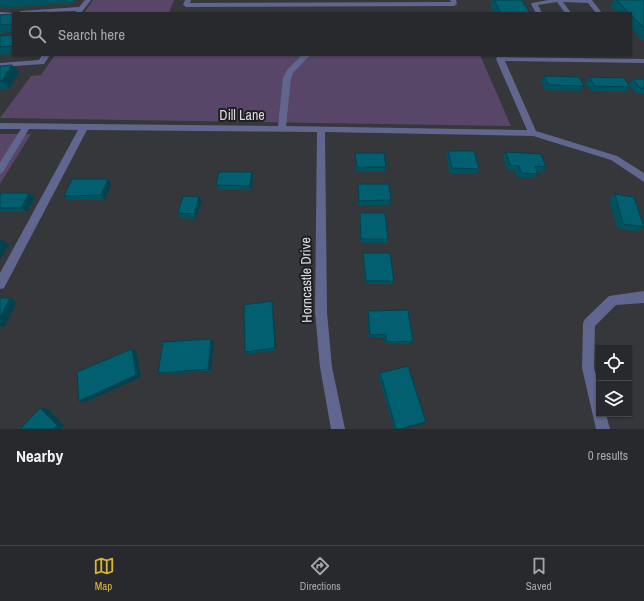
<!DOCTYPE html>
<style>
body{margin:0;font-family:"Archivo Narrow",sans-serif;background:#303134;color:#f1f3f6}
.controls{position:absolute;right:12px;bottom:12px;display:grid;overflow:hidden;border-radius:0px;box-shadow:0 1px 3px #0004}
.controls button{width:36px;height:36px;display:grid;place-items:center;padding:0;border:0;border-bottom:1px solid #444548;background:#28292c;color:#f1f3f6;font:20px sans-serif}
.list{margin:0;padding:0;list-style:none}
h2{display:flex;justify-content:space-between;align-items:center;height:52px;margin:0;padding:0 16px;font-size:17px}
h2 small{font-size:13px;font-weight:400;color:#a5a6a9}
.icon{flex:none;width:22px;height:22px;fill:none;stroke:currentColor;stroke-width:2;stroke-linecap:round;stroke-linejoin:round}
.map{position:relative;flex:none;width:644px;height:429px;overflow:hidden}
.search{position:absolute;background:#28292c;box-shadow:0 1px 3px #0004;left:12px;right:12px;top:12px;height:44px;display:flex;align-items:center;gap:10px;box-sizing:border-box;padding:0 14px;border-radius:0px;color:#a5a6a9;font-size:15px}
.sheet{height:116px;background:#28292c}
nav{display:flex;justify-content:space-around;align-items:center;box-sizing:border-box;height:56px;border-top:1px solid #444548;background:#28292c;font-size:11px;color:#a5a6a9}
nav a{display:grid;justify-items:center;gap:2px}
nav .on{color:#d8b434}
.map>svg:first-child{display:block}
.green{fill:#584668}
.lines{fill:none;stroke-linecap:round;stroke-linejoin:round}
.minor{fill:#60668d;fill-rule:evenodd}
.wall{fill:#01525f}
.shaded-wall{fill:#01424e}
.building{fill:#015f6f;stroke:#01424e}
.labels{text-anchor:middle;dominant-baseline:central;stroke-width:4;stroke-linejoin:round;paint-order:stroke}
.street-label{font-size:14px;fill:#dbdcde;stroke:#1d1f20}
</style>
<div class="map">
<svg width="644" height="429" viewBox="0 0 644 429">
<rect width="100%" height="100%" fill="#35373a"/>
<g class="green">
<path d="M93,0H174L169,13H84Z"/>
<path d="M55,55H480L511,126L0,118L31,76L41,75Z"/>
<path d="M0,134H31L0,184Z"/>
</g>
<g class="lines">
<g class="minor">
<path d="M85,0H91L81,13H75L76,11L18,13L21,11L79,7Z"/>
<path d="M185,0H191L190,3L451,2L450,0H456L457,4L454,6L186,7L183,5Z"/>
<path d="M548,0H592L602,13H596L588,3L563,2L571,13H565L557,2L538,5L542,13H536L531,4L532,3Z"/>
<path d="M0,12L15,13H13V16H0Z"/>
<path d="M42,55H50L44,64L0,67V63L39,60Z"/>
<path d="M302,55H310L293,73L291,78L286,126L527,130L496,59L497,57L644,59V63L505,61L536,131L617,156L644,173V182L611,160L533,136L325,132L327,312L332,367L345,429H331L320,367L315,312L317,132L87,130L4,288L0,289V273L78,130L29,129L3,172L0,174V162L21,129H0V123L278,126L283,78L287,70Z"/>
<path d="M644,291V303L616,305L595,326L594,368L599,386V414H606L610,429H596L582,368L583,323L585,319L609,296Z"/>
</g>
</g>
<g class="wall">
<path d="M0,0H75L74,3L2,8L0,5Z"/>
<path d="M492,0H522L530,13H494L490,6Z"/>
<path d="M614,0H644V42L631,28V13H617L610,6Z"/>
<path d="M13,14V32L0,33V15Z"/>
<path d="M13,35V54L0,55V36Z"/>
<path d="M0,66L19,72L9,89L0,90Z"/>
<path d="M544,76L584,86L580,91L545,90L541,82Z"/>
<path d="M589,77L630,87L626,92L591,91L585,83Z"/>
<path d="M633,79H644V94L635,93L629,85Z"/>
<path d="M448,151L479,169L476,174L450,173L446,156Z"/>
<path d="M506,152L546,167L542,172L537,171L538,174L534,178L517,177L515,171L507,170L503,157Z"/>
<path d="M355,153L386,167L385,172H356L355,158Z"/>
<path d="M252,172L253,177L251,190H218L216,185Z"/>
<path d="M111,184L105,200H68L64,196Z"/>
<path d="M358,184L391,200L390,205H358L357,189Z"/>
<path d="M29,193L35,198L27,212H0V195Z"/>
<path d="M615,194L644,227L637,232L617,228L609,198Z"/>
<path d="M199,197L202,201L196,219L180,218L178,213Z"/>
<path d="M360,213L388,239L387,243H361L359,217Z"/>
<path d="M363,253L394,281L392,284H365L363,257Z"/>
<path d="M272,301L273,304L276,350L247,354L245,352Z"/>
<path d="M368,311L413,341L410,344H385L384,337H369L367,314Z"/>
<path d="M214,342L211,371L162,374L158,373Z"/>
<path d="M380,373L400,429H394L378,375Z"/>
</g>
<g class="shaded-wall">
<path d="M12,65L19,72L9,89L2,81Z"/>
<path d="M252,172L253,177L251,190L250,186Z"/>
<path d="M108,179L111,184L105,200L101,195Z"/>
<path d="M29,193L35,198L27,212L21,208Z"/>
<path d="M199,197L202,201L196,219L194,214Z"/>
<path d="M0,239L9,244L0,260Z"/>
<path d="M10,298L17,302L4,327L0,326V318Z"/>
<path d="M272,301L273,304L276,350L275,348Z"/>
<path d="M211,339L214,342L211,371L208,369Z"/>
<path d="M132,349L136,351L141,377L85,402L79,401Z"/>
<path d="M40,408L48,409L64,426L61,429H53Z"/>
</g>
<g class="building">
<path d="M494,0H522L530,13H501Z"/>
<path d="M617,0H644V28L631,15V13H629Z"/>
<path d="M47,12L46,13H30Z"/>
<path d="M13,14V24L0,25V15Z"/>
<path d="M13,35V46L0,47V36Z"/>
<path d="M12,65L2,81H0V66Z"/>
<path d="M544,76L579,77L584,86L549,85Z"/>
<path d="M589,77L624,78L630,87L595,86Z"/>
<path d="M633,79H644V88H640Z"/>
<path d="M448,151H474L479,169L452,168Z"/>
<path d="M506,152L541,154L546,167L535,166L538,174L521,173L519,166L510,165Z"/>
<path d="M355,153H384L386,167H357Z"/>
<path d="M219,172H252L250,186L216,185Z"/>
<path d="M72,179H108L101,195L64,196Z"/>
<path d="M358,184H389L391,200L359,201Z"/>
<path d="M1,193H29L21,208H0V195Z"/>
<path d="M615,194L634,197L644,227L623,224Z"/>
<path d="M183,196L199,197L194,214L178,213Z"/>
<path d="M360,213H385L388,239H361Z"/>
<path d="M363,253H390L394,281H366Z"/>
<path d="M0,298H10L0,318Z"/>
<path d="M272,301L275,348L245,352L244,305Z"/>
<path d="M408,310L413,341L386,342V334L370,335L368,311Z"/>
<path d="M211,339L208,369L158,373L163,342Z"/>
<path d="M132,349L136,375L79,401L77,372Z"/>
<path d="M408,366L426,422L400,429H396L380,373Z"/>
<path d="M40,408L57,425L53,429H20Z"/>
</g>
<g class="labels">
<g class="street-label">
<text x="242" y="115">Dill Lane</text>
<text transform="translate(306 280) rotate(-91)">Horncastle Drive</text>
</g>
</g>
</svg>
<div class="controls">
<button><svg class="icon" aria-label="locate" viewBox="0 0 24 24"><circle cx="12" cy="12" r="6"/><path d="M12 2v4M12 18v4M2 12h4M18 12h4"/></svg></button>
<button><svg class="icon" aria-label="layers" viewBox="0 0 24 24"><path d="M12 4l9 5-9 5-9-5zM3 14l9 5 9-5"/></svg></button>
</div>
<div class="search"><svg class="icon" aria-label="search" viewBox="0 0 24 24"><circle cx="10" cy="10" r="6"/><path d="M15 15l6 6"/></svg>Search here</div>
</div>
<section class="sheet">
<h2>Nearby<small>0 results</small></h2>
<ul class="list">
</ul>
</section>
<nav>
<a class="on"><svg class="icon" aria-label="map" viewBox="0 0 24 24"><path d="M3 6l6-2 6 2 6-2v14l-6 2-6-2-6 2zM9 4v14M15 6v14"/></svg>Map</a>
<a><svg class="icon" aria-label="directions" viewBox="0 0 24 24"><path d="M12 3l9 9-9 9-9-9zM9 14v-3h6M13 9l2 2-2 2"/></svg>Directions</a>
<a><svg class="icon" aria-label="saved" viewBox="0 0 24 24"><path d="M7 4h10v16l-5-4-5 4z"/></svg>Saved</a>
</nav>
